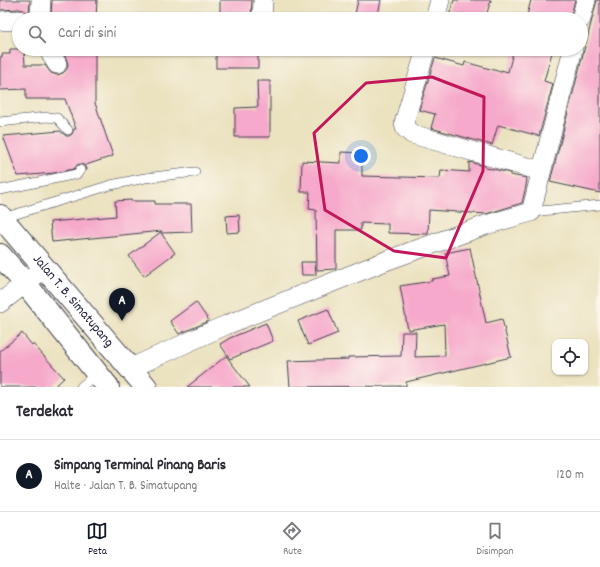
<!DOCTYPE html>
<html lang="id">
<meta charset="utf-8">
<style>
body{margin:0;font-family:Dekko,sans-serif;background:#f7f7f7;color:#2b2b33}
.controls{position:absolute;right:12px;bottom:12px;display:grid;overflow:hidden;border-radius:8px;box-shadow:0 1px 3px #0004}
.controls button{width:36px;height:36px;display:grid;place-items:center;padding:0;border:0;border-bottom:1px solid #e1e1e2;background:#fff;color:#2b2b33;font:20px sans-serif}
.you{position:absolute;left:361px;top:156px;width:14px;height:14px;margin:-10px;border:3px solid #fff;border-radius:50%;background:#1a73e8;box-shadow:0 0 0 6px #1a73e833}
.badge{display:grid;place-items:center;width:26px;height:26px;border-radius:50%;background:#111827;color:#fff;font-size:13px;font-weight:700}
.pin{position:absolute;translate:-50% -33px;filter:drop-shadow(0 1px 2px #0008)}
.pin::after{content:'';position:absolute;top:21px;width:14px;height:12px;background:inherit;clip-path:polygon(0 0,100% 0,50% 100%)}
.list{margin:0;padding:0;list-style:none}
h2{display:flex;justify-content:space-between;align-items:center;height:52px;margin:0;padding:0 16px;font-size:17px}
h2 small{font-size:13px;font-weight:400;color:#7c7c81}
.list li{display:grid;grid-template-columns:26px 1fr auto;gap:12px;align-items:center;box-sizing:border-box;height:72px;padding:0 16px;border-top:1px solid #e1e1e2}
.list b{display:block;font-size:15px;white-space:nowrap}
.list p{margin:0;font-size:13px;white-space:nowrap;color:#7c7c81}
.list em{font-size:13px;font-style:normal;color:#7c7c81}
.icon{flex:none;width:22px;height:22px;fill:none;stroke:currentColor;stroke-width:2;stroke-linecap:round;stroke-linejoin:round}
.map{position:relative;flex:none;width:600px;height:387px;overflow:hidden}
.search{position:absolute;background:#fff;box-shadow:0 1px 3px #0004;left:12px;right:12px;top:12px;height:44px;display:flex;align-items:center;gap:10px;box-sizing:border-box;padding:0 14px;border-radius:22px;color:#7c7c81;font-size:15px}
.sheet{height:124px;background:#fff}
nav{display:flex;justify-content:space-around;align-items:center;box-sizing:border-box;height:56px;border-top:1px solid #e1e1e2;background:#fff;font-size:11px;color:#7c7c81}
nav a{display:grid;justify-items:center;gap:2px}
nav .on{color:#111827}
.map>svg:first-child{display:block}
.building{fill:#f6a9ca}
.lines{fill:none;stroke-linecap:round;stroke-linejoin:round}
.service-casing{stroke:#403f4f;stroke-width:10}
.minor-casing{stroke:#403f4f;stroke-width:20}
.primary-casing{stroke:#403f4f;stroke-width:24}
.service{stroke:#fff;stroke-width:9}
.minor{stroke:#fff;stroke-width:19}
.primary{stroke:#fff;stroke-width:22}
.marked{fill:none;stroke:#c2185b;stroke-width:3;stroke-linejoin:round}
.labels{text-anchor:middle;dominant-baseline:central;stroke-width:4;stroke-linejoin:round;paint-order:stroke}
.street-label{font-size:14px;fill:#22223b;stroke:#fbf7ec}
</style>
<div class="map">
<svg width="600" height="387" viewBox="0 0 600 387">
<rect width="100%" height="100%" fill="#fbf7ec"/>
<filter id="ink" filterUnits="userSpaceOnUse"><feTurbulence type="fractalNoise" baseFrequency=".025" numOctaves="2"/><feDisplacementMap in="SourceGraphic" scale="8" xChannelSelector="R" yChannelSelector="G"/><feConvolveMatrix kernelMatrix="1 2 1 2 8 2 1 2 1" color-interpolation-filters="sRGB"/></filter>
<filter id="wash" filterUnits="userSpaceOnUse"><feTurbulence type="fractalNoise" baseFrequency=".012" numOctaves="4" result="noise"/><feDisplacementMap in="SourceGraphic" scale="16" xChannelSelector="R" yChannelSelector="G"/><feGaussianBlur stdDeviation="0.9" result="paint"/><feColorMatrix in="noise" values="0 0 0 0 0 0 0 0 0 0 0 0 0 0 0 0 0 1.4 0 .05"/><feComposite in="paint" operator="in"/></filter>
<g filter="url(#wash)">
<rect width="100%" height="100%" fill="#ebe2c0"/>
<g id="blocks">
<g class="building">
<path d="M0,0H30L29,14L24,10L19,9L0,10Z"/>
<path d="M52,0H97L96,17L51,14Z"/>
<path d="M220,0H252L251,18L220,17Z"/>
<path d="M358,0H381L377,19H354Z"/>
<path d="M454,0H491L485,19H448Z"/>
<path d="M531,0H575L570,18L563,16V19H526Z"/>
<path d="M597,0H600V193L550,182Z"/>
<path d="M10,49H24L25,65H45L51,73L57,75L63,73L67,69L68,64L66,58L61,49H95V103L113,156L86,165L87,170H86L84,165L80,164L77,165L74,169L54,173L18,176L3,136L60,131L66,136H69L72,134L74,129H76L65,99H26V89L0,90V57H2V54H10Z"/>
<rect x="216" y="49" width="42" height="19"/>
<path d="M514,49H553L544,81L553,84L539,136L498,125L492,145L431,128L435,114L419,110L435,58L464,66L465,62L501,72V70L508,72Z"/>
<path d="M257,81H270V137H235V108L258,107Z"/>
<path d="M341,152L362,153V176L440,178L441,170L469,172V162L485,166V168L493,169L510,173V175L527,178L526,186L522,203L486,214L429,210L428,234L388,233V224L361,223V230H336V269L317,270L316,210L309,209L310,192H301L302,161L341,163Z"/>
<path d="M131,200V201H155V204H191L192,232L161,233L175,253L144,276L129,256L162,231L52,242L50,222L116,216L115,201Z"/>
<path d="M239,215L240,232L227,233L226,216Z"/>
<path d="M470,248L486,323L502,319L511,357L406,382V386L290,387L288,361L348,359V357L401,356L402,332H416L415,357L445,356L444,324L408,330L400,286L432,281V279L450,276L445,253Z"/>
<path d="M301,262H315L316,275H302Z"/>
<path d="M196,302L209,321L179,334L170,321Z"/>
<path d="M328,309L338,333L308,345L298,321Z"/>
<path d="M266,323L273,341L230,359L220,344L230,338Z"/>
<path d="M22,333L32,345L33,344L64,378L54,387H0V351Z"/>
<path d="M226,356L250,387H187Z"/>
</g>
</g>
</g>
<g filter="url(#ink)">
<use href="#blocks" fill-opacity="0" stroke="#403f4f" stroke-width="1"/>
<g class="lines">
<g class="service-casing">
<g id="service">
<path d="M0,122L46,117L57,118L68,130"/>
<path d="M0,190L72,175L77,174L80,170"/>
<path d="M531,212L600,205"/>
<path d="M3,218L111,185L145,178L195,172"/>
<path d="M81,387L97,373"/>
</g>
</g>
<g class="minor-casing">
<g id="minor">
<path d="M40,19L41,0"/>
<path d="M262,19L263,0"/>
<path d="M435,19L440,0"/>
<path d="M581,19L586,0"/>
<path d="M0,21L19,20"/>
<path d="M49,49L51,54L57,64"/>
<path d="M426,49L404,123L405,128L412,134L541,171"/>
<path d="M0,303L45,268"/>
<path d="M131,368L226,325L388,260L486,225L531,212L573,49"/>
</g>
</g>
<g class="primary-casing">
<g id="primary">
<path id="s1" d="M0,216L146,387"/>
<path d="M0,255L25,283L108,387"/>
</g>
</g>
<use href="#service" class="service"/>
<use href="#minor" class="minor"/>
<use href="#primary" class="primary"/>
</g>
</g>
<path class="marked" d="M432,77L484,97L483,171L446,258L394,251L325,210L314,133L366,83Z"/>
<g class="labels">
<g class="street-label">
<text stroke="none"><textPath href="#s1" startOffset="112">Jalan T. B. Simatupang</textPath></text>
</g>
</g>
</svg>
<div class="controls">
<button><svg class="icon" aria-label="locate" viewBox="0 0 24 24"><circle cx="12" cy="12" r="6"/><path d="M12 2v4M12 18v4M2 12h4M18 12h4"/></svg></button>
</div>
<div class="you"></div>
<div class="pin badge" style="left:122px;top:321px">A</div>
<div class="search"><svg class="icon" aria-label="search" viewBox="0 0 24 24"><circle cx="10" cy="10" r="6"/><path d="M15 15l6 6"/></svg>Cari di sini</div>
</div>
<section class="sheet">
<h2>Terdekat<small></small></h2>
<ul class="list">
<li><span class="badge">A</span><div><b>Simpang Terminal Pinang Baris</b><p>Halte · Jalan T. B. Simatupang</p></div><em>120 m</em></li>
</ul>
</section>
<nav>
<a class="on"><svg class="icon" aria-label="map" viewBox="0 0 24 24"><path d="M3 6l6-2 6 2 6-2v14l-6 2-6-2-6 2zM9 4v14M15 6v14"/></svg>Peta</a>
<a><svg class="icon" aria-label="directions" viewBox="0 0 24 24"><path d="M12 3l9 9-9 9-9-9zM9 14v-3h6M13 9l2 2-2 2"/></svg>Rute</a>
<a><svg class="icon" aria-label="saved" viewBox="0 0 24 24"><path d="M7 4h10v16l-5-4-5 4z"/></svg>Disimpan</a>
</nav>
